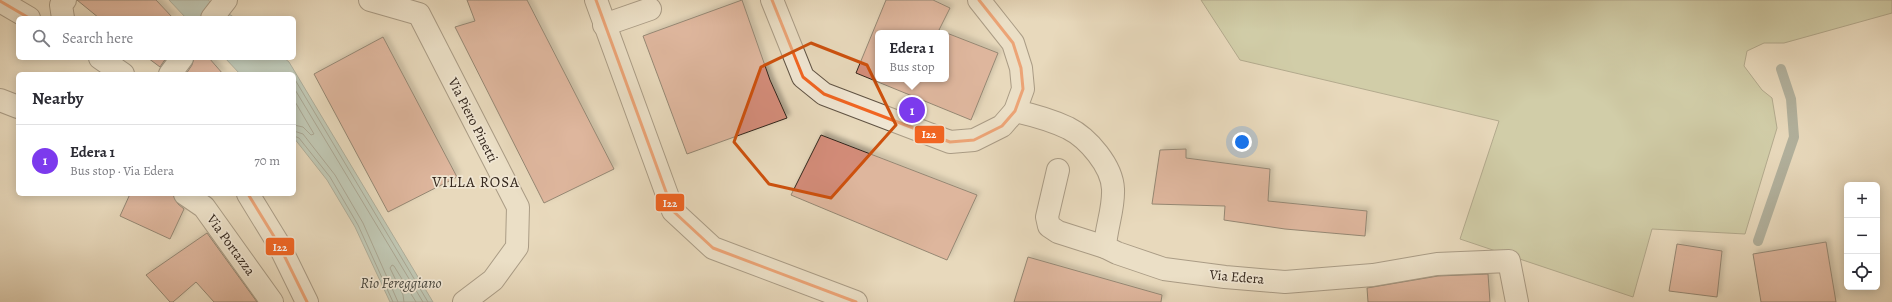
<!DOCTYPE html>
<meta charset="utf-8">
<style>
body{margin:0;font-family:Alegreya,serif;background:#f7f7f7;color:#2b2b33}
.controls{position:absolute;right:12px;bottom:12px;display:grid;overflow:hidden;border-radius:6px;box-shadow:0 2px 10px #0003}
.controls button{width:36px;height:36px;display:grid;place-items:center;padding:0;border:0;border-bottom:1px solid #e1e1e2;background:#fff;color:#2b2b33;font:20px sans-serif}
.you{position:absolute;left:1242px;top:142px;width:14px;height:14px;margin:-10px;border:3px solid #fff;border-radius:50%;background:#1a73e8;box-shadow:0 0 0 6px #1a73e833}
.badge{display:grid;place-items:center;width:26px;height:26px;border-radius:50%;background:#7c3aed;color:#fff;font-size:13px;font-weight:700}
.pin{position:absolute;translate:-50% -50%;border:2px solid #fff;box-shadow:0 1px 4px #0006}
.popup{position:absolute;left:875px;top:30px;width:74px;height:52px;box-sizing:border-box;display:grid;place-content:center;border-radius:6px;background:#fff;filter:drop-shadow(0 1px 3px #0005);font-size:13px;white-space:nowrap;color:#7c7c81}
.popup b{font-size:15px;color:#2b2b33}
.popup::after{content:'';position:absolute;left:50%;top:100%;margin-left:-8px;border:8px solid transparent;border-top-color:#fff}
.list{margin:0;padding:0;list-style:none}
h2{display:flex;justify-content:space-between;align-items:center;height:52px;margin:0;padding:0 16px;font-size:17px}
h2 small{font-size:13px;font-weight:400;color:#7c7c81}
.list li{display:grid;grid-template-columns:26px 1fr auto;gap:12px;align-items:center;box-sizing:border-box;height:72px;padding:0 16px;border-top:1px solid #e1e1e2}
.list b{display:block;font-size:15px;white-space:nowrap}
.list p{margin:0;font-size:13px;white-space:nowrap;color:#7c7c81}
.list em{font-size:13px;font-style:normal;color:#7c7c81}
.icon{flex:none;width:22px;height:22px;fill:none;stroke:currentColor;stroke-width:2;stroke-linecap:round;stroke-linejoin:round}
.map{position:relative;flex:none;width:1892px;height:302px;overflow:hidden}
.search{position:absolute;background:#fff;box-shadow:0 2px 10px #0003;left:16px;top:16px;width:280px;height:44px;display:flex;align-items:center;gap:10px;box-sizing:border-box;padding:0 14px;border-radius:6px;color:#7c7c81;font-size:15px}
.panel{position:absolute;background:#fff;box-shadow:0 2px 10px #0003;left:16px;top:72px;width:280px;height:124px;border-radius:6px}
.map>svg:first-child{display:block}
.green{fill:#b6bf91;stroke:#747256}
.water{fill:#97bab4;stroke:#6f7f77}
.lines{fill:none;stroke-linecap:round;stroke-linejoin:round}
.shore{stroke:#657068;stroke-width:1}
.stream{stroke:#6f7f77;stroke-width:10}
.building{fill:#d38c79;stroke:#33261c;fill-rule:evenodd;filter:url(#shadow)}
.minor-casing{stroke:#605344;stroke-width:24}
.minor{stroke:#f0e6d3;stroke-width:22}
.bus-1-casing{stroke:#f0e6d3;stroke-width:6}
.bus-1{stroke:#f26522;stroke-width:3}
.marked{fill:none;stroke:#cd510e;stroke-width:3;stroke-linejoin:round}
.labels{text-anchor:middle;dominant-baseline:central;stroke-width:3.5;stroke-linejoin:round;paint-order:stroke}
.street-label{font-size:14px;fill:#33261c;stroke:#f0e6d3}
.neighbourhood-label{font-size:15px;letter-spacing:1px;fill:#33261c;stroke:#f0e6d3}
.water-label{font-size:15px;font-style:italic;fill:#4c4b42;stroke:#f0e6d3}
.line-badge{stroke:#f0e6d3;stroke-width:1.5}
.badge-label{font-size:11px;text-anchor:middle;font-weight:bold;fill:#fff}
</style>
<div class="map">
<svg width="1892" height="302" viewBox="0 0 1892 302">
<defs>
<filter id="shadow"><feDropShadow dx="3.5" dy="-3.5" stdDeviation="2" flood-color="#0004"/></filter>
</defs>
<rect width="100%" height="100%" fill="#e8d9bc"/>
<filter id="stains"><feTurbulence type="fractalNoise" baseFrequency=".005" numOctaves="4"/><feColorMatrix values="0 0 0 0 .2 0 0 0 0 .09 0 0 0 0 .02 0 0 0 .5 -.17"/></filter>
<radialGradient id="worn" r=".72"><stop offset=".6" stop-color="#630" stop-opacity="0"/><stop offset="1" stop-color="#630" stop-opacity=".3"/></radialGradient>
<path class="green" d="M1201,0H1892V13L1784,43H1764L1747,51L1744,66L1762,90L1772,98L1777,128L1745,234L1652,229L1633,297L1460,239L1499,121L1240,60Z"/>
<g class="water">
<path d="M169,0H208L235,18H186Z"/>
<path d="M225,58H284L289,62L433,302H390L355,227L327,180L294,138V74H240Z"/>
</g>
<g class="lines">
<g class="shore">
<path d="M294,78L428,302"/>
<path d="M294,88L423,302"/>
<path d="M294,100L314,134L311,135L303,127L294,125"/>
<path d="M294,131L303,134L335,175L363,223L398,302"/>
<path d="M294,136L299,138L330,177L358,225L393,302"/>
<path d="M404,302L403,295L390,268L392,265L394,266L416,302"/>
</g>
<path class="stream" d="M1758,241L1794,137L1791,99L1781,69"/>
</g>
<g class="building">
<path d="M77,0H156L173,18H99Z"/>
<path d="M467,0H527L614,169L544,203L455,27L475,21Z"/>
<path d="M742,0L770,80L787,118L687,154L643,36Z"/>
<path d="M886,0H933L950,8L939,30L998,53L971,120L856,73ZM878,33H946V79H878Z"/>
<path d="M383,37L457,177L388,212L314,74Z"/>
<path d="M148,58H166L160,67Z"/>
<path d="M194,58H209L223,74H186L192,65Z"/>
<path d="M821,135L977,195L947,260L791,195Z"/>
<path d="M1186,149V158L1270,169L1268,201L1367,211L1365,236L1285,229L1224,220L1225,206L1152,204L1160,150Z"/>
<path d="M130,194L173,195L178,204L184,209L170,239L120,216Z"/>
<path d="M207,233L257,302H214L196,282L173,302H170L146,275Z"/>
<path d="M1826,242L1836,302H1761L1753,254Z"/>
<path d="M1677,244L1722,251L1717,297L1669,291Z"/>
<path d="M1028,257L1162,295L1161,302H1014Z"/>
<path d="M1488,274L1490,302H1368L1367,288L1438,276Z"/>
</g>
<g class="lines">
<g class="minor-casing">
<g id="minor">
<path d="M370,0L419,14L518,207L517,247L493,280L464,302"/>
<path d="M596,0L673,211L713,248L856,302"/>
<path d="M772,0L803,77L824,94L950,142L974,140L1002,126L1015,111L1023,89L1021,68L1013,43L979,0"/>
<path d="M0,1L29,18"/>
<path d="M63,18L61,5L65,0"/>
<path d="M212,18L226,0"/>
<path d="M604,25L650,9"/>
<path d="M100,58L123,74"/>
<path d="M170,74L182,58"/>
<path d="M0,100L18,107"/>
<path d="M1015,111C1033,115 1051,120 1068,128C1088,138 1112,166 1113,189C1114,209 1106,227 1105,247L1117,253L1164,269L1225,277L1285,282L1373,275L1437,264L1509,261L1517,302"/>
<path d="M1058,170L1047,217L1049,226L1058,232L1105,247"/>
<path d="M185,194L204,207L272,302"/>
<path d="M248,194L278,243L307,302"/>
</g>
</g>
<use href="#minor" class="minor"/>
<g class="bus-1-casing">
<g id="bus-1">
<path d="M596,0L673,211L713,248L856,302"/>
<path d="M772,0L803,77L824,94L950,142L974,140L1002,126L1015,111L1023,89L1021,68L1013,43L979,0"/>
<path d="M0,1L29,18"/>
<path d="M248,194L278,243L307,302"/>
</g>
</g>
<use href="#bus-1" class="bus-1"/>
</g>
<path d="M0 0H1892V302H0ZM811,43L867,65L896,125L831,198L769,184L734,142L761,67Z" fill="#e8d9bc" fill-opacity=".55" fill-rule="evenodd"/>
<path class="marked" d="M811,43L867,65L896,125L831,198L769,184L734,142L761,67Z"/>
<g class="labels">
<g class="street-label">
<text transform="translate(473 120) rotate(63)">Via Piero Pinetti</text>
<text transform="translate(231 245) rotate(54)">Via Portazza</text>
<text transform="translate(1237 277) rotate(5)">Via Edera</text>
</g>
<g class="neighbourhood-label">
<text x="476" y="182">VILLA ROSA</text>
</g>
<g class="water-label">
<text x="401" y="283">Rio Fereggiano</text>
</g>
</g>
<g class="line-badge">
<rect x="914" y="125" width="31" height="19" rx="4" fill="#f26522"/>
<rect x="655" y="193" width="30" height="19" rx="4" fill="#f26522"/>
<rect x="265" y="237" width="30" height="19" rx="4" fill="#f26522"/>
</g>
<g class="badge-label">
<text x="929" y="138">I22</text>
<text x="670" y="207">I22</text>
<text x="280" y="251">I22</text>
</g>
<rect width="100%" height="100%" filter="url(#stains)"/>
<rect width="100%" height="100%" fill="url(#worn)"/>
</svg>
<div class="controls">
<button>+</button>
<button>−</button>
<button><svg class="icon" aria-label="locate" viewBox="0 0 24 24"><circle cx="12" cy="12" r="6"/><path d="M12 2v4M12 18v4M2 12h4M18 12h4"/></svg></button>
</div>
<div class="you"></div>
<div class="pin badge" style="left:912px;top:110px">1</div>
<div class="popup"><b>Edera 1</b>Bus stop</div>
<div class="search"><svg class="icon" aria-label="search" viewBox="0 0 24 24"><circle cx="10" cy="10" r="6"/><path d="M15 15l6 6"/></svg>Search here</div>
<section class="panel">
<h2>Nearby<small></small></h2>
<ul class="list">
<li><span class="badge">1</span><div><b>Edera 1</b><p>Bus stop · Via Edera</p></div><em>70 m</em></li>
</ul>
</section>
</div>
